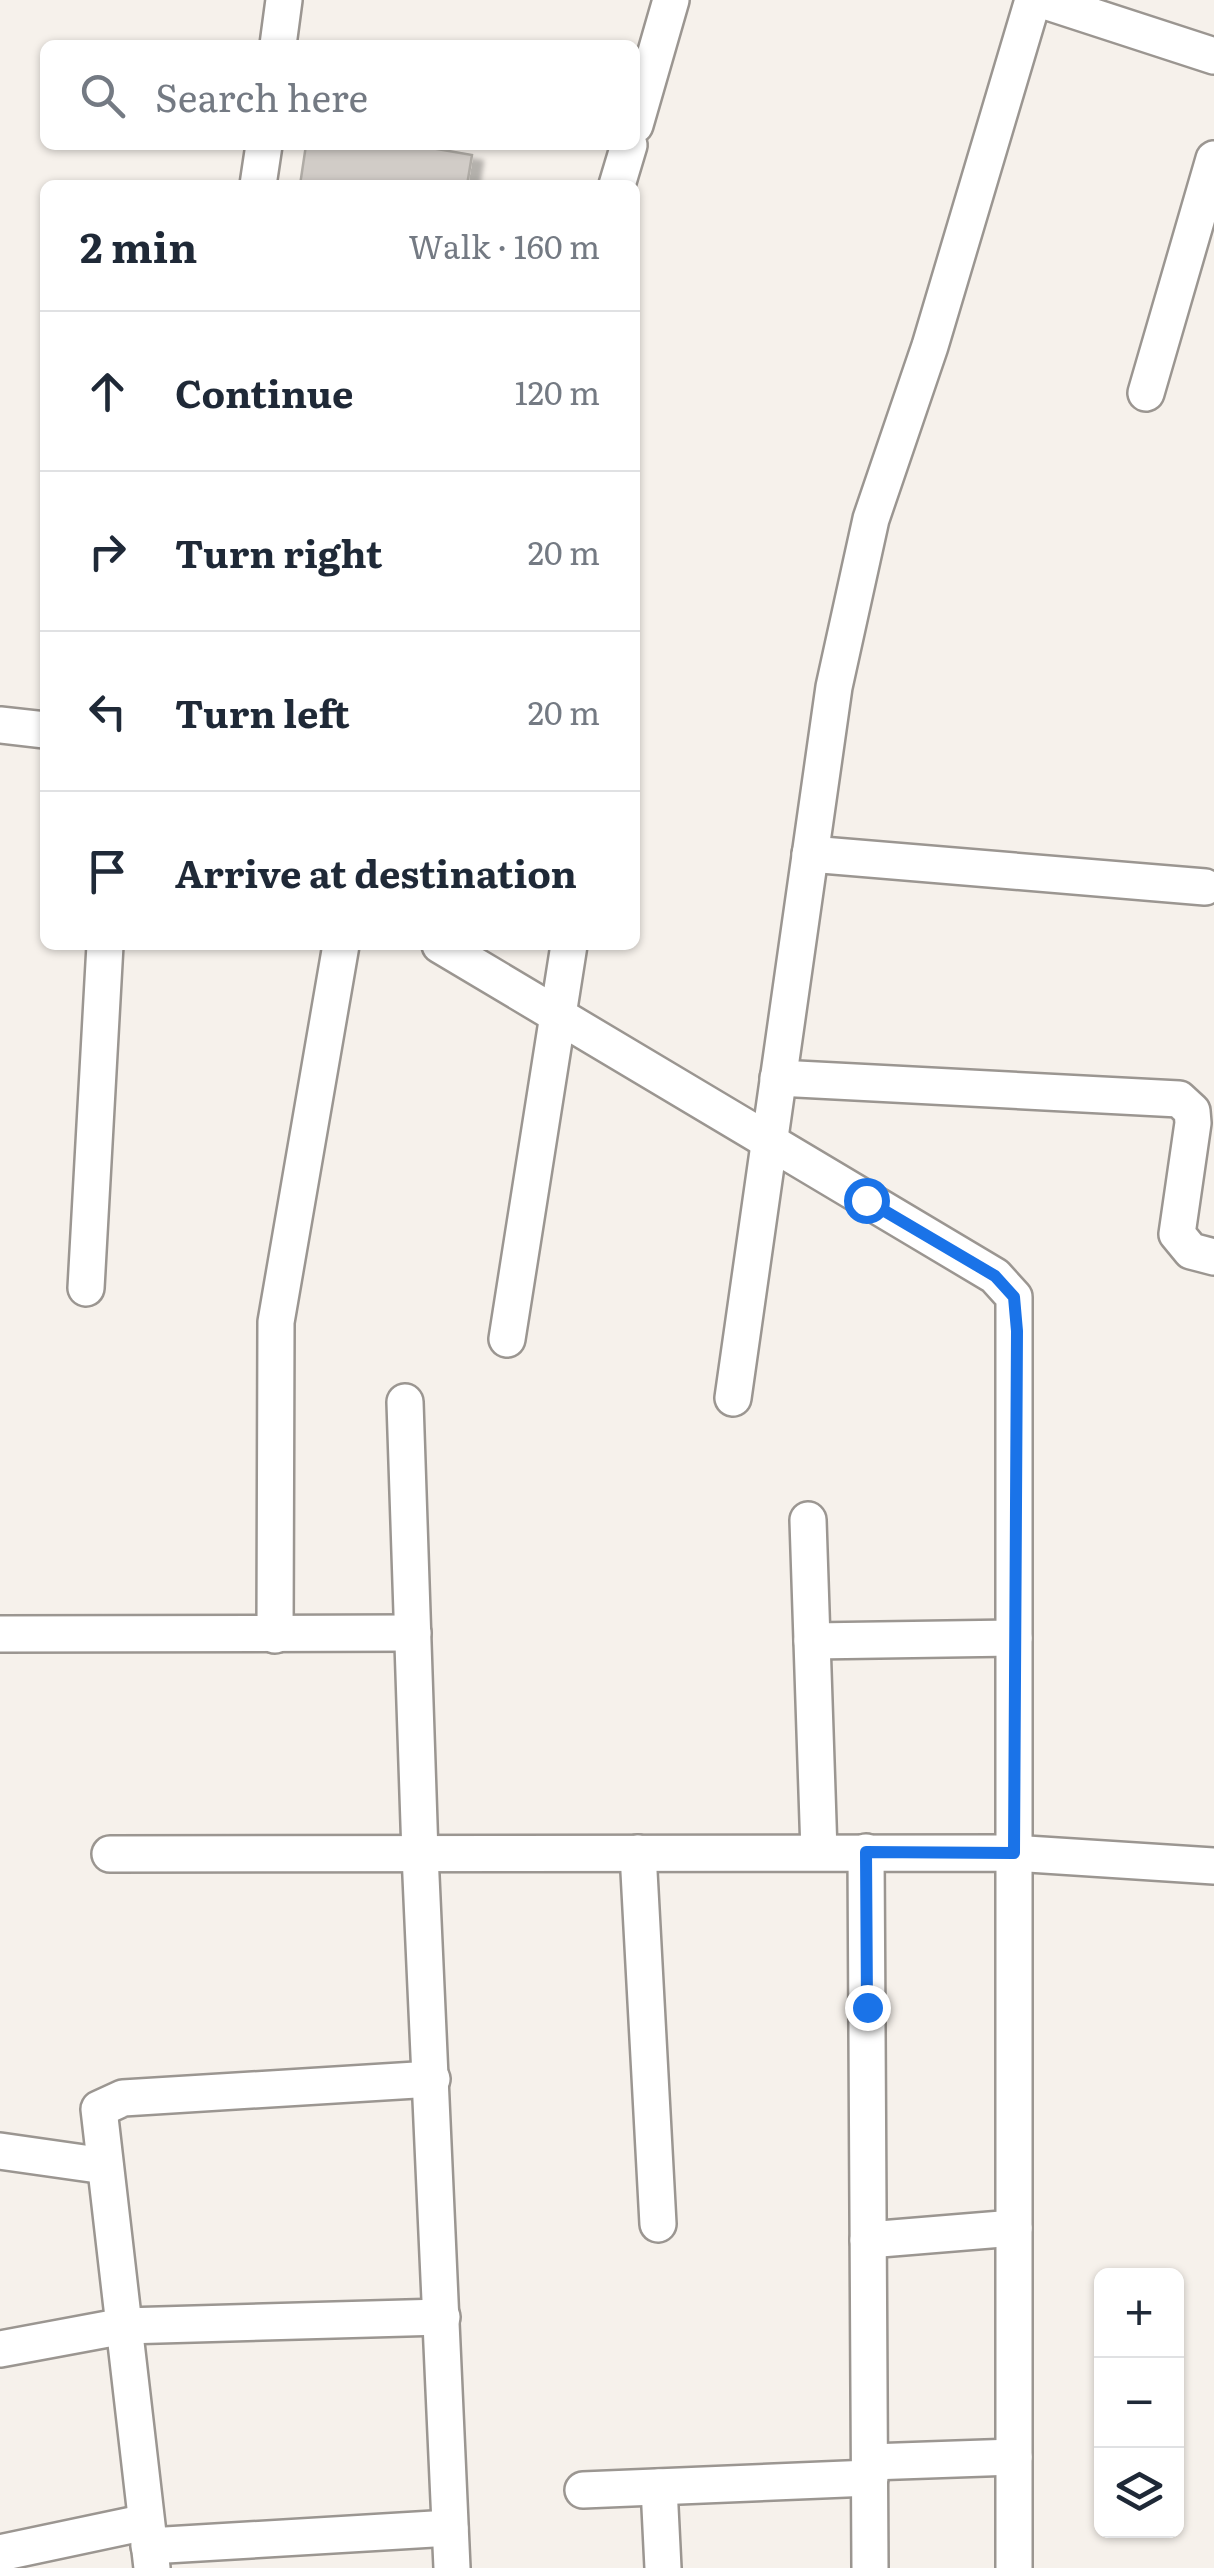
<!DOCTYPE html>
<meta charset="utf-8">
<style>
body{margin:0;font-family:Literata,serif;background:#f6f6f7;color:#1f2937}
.controls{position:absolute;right:30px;bottom:30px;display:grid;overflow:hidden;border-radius:15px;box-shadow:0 2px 8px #0004}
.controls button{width:90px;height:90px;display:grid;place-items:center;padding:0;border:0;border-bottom:2px solid #e0e1e3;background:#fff;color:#1f2937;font:50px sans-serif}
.stop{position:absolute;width:30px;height:30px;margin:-22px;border:8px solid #1a73e8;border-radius:50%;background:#fff}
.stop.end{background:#1a73e8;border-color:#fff;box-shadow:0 2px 10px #0008}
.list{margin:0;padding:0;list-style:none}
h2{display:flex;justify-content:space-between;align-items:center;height:130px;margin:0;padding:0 40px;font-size:42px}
h2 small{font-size:32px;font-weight:400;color:#747a83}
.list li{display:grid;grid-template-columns:65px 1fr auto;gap:30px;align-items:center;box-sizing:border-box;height:160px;padding:0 40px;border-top:2px solid #e0e1e3}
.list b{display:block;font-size:38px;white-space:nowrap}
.list em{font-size:32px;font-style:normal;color:#747a83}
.icon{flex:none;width:55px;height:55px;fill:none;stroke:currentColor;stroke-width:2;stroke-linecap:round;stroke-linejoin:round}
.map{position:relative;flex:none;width:1214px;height:2568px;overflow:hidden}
.search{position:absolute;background:#fff;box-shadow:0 2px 8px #0004;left:40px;top:40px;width:600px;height:110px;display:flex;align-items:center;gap:25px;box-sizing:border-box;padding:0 35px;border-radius:15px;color:#747a83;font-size:38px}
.panel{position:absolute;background:#fff;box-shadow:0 2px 8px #0004;left:40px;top:180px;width:600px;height:770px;border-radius:15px}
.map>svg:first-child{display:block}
.building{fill:#d1ccc7;stroke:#b0aca6;stroke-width:2.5;filter:url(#shadow)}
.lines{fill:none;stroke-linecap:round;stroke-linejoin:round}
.street-casing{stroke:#9b9691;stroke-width:40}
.street{stroke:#fff;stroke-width:35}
.route{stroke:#1a73e8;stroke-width:12}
</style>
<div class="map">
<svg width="1214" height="2568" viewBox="0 0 1214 2568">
<defs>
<filter id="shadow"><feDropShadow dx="11" dy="6" stdDeviation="2.5" flood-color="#0004"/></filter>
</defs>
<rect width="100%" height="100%" fill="#f6f1eb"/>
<path class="building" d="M306,145H414L472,155L467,185H300Z"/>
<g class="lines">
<g class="street-casing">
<g id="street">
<path d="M1042,0L1214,56"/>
<path d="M278,45L284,0"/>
<path d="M635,125L671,0"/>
<path d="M258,185L264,145"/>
<path d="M617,185L629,145"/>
<path d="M1146,393L1214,159"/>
<path d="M0,725L45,730"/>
<path d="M810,854L1205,887"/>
<path d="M440,945L995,1276L1014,1297V2568"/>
<path d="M778,1078L1179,1099L1192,1111L1193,1123L1177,1234L1191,1251L1214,1257"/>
<path d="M86,1288L105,945"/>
<path d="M507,1339L569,945"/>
<path d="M733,1398L834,687L871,519L930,346L1033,0"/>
<path d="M405,1402L420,1854L452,2568"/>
<path d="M808,1520L819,1852"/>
<path d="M0,1634L413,1633"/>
<path d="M275,1635L276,1322L341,945"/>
<path d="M812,1641L1014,1638"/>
<path d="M866,1852L870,2568"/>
<path d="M638,1853L658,2224"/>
<path d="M110,1854L1013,1853L1214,1866"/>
<path d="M0,2151L105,2166"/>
<path d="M868,2240L1014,2228"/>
<path d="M0,2349L124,2326L442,2317"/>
<path d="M870,2462L1014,2457"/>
<path d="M659,2487L663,2568"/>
<path d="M583,2490L870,2478"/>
<path d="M149,2546L450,2528"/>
<path d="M0,2553L146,2522"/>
<path d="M152,2568L99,2109L123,2098L432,2079"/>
</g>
</g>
<use href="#street" class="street"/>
</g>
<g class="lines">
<path class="route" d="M866,1200L995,1276L1014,1297L1017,1331L1014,1853L866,1852L867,2007"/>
</g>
</svg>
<div class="controls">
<button>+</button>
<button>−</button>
<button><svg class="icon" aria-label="layers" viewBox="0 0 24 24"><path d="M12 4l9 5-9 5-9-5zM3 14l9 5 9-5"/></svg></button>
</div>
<div class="stop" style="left:866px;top:1200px"></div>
<div class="stop end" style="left:867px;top:2007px"></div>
<div class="search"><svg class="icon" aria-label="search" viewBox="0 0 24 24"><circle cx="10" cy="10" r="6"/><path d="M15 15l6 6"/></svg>Search here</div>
<section class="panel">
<h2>2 min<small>Walk · 160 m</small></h2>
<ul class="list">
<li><svg class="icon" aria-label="ahead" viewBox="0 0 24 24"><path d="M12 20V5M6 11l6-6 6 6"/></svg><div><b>Continue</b></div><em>120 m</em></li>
<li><svg class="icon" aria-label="right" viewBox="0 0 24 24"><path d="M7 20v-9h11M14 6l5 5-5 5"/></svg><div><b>Turn right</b></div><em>20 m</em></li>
<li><svg class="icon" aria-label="left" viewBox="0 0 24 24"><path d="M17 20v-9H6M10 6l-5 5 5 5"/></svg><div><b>Turn left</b></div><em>20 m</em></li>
<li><svg class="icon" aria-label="arrive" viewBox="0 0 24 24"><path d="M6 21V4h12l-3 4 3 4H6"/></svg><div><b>Arrive at destination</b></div></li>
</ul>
</section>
</div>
